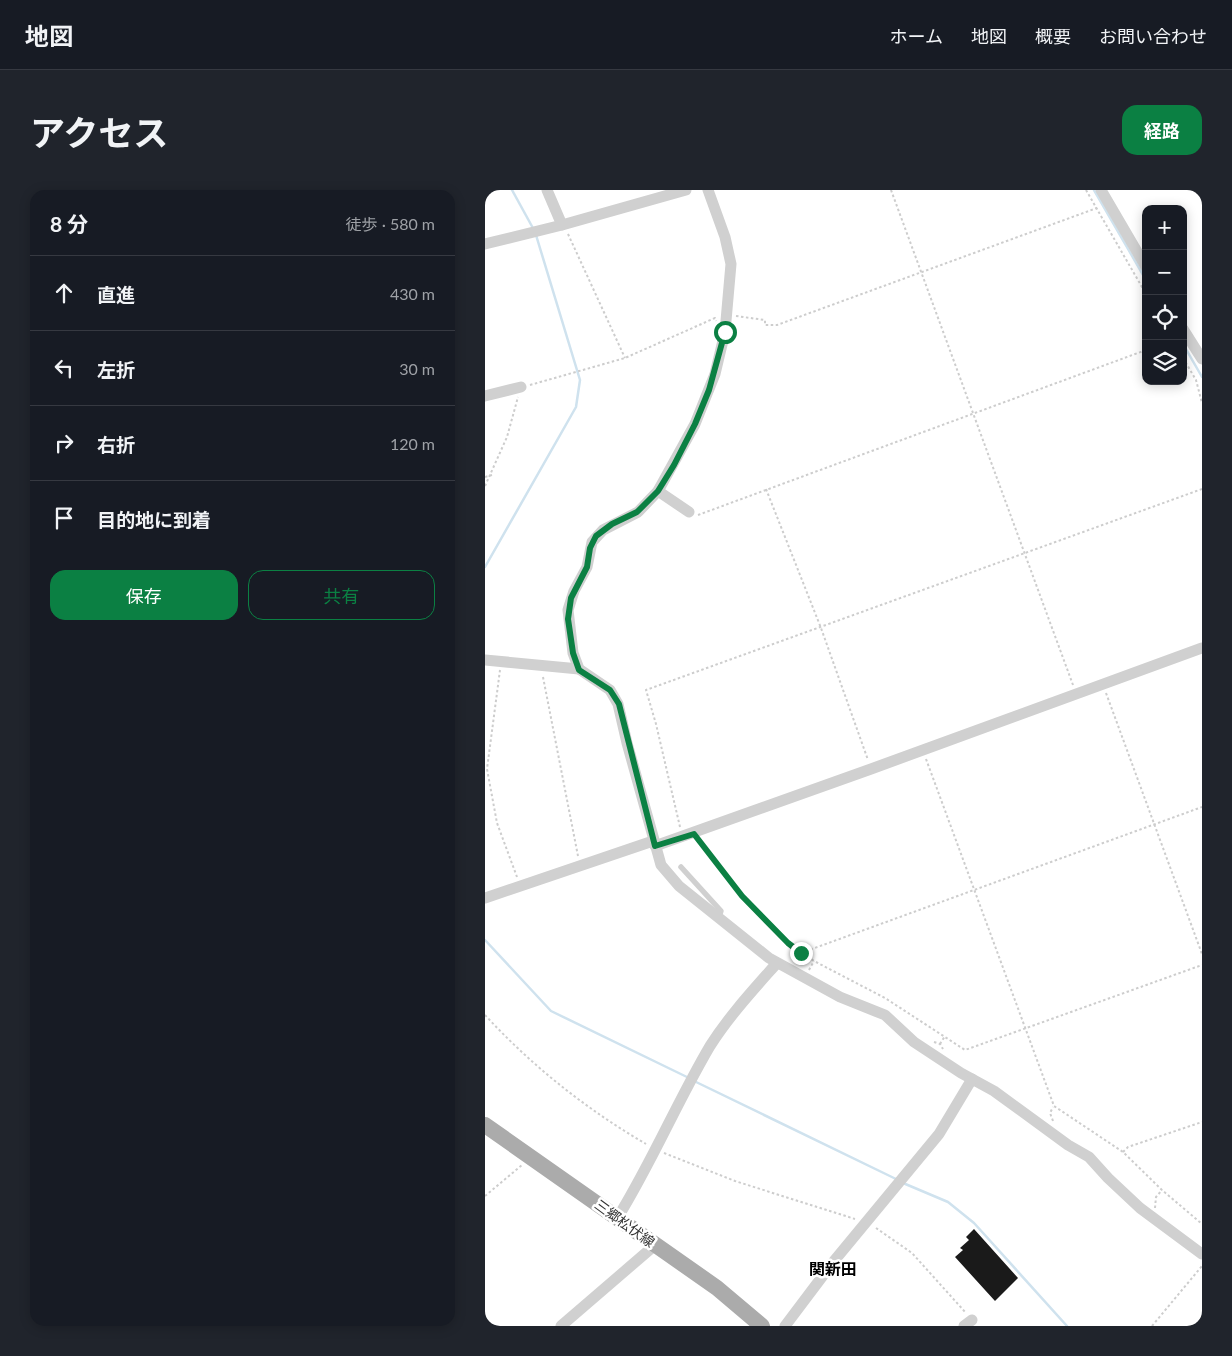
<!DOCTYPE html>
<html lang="ja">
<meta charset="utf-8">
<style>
body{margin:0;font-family:Lato,"Noto Sans JP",sans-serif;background:#20242c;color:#f1f3f6}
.controls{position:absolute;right:15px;top:15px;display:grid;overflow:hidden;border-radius:10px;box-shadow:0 2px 12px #0003}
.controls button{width:45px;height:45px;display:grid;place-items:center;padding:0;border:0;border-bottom:1px solid #363941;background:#171b24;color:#f1f3f6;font:25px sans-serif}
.stop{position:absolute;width:15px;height:15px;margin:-11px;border:4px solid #0b8043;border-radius:50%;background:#fff}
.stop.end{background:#0b8043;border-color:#fff;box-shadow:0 1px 5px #0008}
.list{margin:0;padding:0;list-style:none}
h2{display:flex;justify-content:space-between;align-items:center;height:65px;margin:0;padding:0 20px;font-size:21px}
h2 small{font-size:16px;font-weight:400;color:#9ea1a6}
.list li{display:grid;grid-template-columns:32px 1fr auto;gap:15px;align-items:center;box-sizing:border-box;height:75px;padding:0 20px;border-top:1px solid #363941}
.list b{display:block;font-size:19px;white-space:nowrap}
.list em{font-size:16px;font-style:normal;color:#9ea1a6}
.actions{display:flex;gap:10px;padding:15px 20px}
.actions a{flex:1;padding:11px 0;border:1px solid #0b8043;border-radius:15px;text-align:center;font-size:18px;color:#0b8043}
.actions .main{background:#0b8043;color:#fff}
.icon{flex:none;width:28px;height:28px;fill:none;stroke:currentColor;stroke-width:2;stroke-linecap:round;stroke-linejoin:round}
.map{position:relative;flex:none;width:717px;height:1136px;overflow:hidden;border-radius:15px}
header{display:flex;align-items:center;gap:30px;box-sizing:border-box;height:70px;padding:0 25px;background:#171b24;border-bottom:1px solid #363941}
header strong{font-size:24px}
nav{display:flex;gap:28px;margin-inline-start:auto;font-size:18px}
.intro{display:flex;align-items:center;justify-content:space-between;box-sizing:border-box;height:120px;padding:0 30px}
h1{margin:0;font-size:35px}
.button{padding:12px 22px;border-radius:15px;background:#0b8043;color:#fff;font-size:18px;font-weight:700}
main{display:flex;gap:30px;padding:0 30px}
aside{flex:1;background:#171b24;border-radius:15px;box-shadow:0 2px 12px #0003}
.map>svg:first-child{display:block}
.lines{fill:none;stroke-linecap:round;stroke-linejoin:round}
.stream{stroke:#cfe2ee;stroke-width:2.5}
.building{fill:#1a1a1a}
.path{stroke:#cdcdcd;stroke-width:2;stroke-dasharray:2.5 2.5;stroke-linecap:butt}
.service{stroke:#d0d0d0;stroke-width:5.5}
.minor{stroke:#d0d0d0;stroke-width:11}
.primary{stroke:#ababab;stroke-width:16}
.route{stroke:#0b8043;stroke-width:6}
.labels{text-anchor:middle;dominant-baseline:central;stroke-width:5;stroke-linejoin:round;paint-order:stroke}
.street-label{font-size:14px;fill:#333;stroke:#fff}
.quarter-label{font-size:16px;font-weight:bold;fill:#000;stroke:#fff}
</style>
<header>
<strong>地図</strong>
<nav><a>ホーム</a><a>地図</a><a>概要</a><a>お問い合わせ</a></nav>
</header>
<div class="intro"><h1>アクセス</h1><a class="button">経路</a></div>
<main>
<aside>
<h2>8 分<small>徒歩 · 580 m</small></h2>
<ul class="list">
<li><svg class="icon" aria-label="ahead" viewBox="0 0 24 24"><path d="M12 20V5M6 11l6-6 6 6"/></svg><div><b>直進</b></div><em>430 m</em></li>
<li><svg class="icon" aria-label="left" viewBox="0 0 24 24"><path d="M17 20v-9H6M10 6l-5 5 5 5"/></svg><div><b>左折</b></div><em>30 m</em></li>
<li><svg class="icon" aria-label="right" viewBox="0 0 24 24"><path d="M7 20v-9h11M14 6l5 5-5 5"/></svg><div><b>右折</b></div><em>120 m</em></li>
<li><svg class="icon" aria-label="arrive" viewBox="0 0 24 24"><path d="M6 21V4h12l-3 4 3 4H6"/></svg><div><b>目的地に到着</b></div></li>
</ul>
<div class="actions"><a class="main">保存</a><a>共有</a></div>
</aside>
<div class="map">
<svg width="717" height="1136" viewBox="0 0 717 1136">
<rect width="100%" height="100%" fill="#fff"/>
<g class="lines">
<g class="stream">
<path d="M27,0L49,40"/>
<path d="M609,0L661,90"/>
<path d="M698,154L717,187"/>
<path d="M0,377L91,217L95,190L51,45"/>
<path d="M0,750L66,821L204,888"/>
<path d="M209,891L411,989"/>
<path d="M418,993L463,1012L489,1033L582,1136"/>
</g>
</g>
<path class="building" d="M489,1039L533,1088L510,1111L470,1067L478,1060L475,1058L484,1050L481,1047Z"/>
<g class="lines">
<g class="path">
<path d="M406,0L588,495"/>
<path d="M601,0L661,104"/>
<path d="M83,44L140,168"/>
<path d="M251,126L280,130V135H292L612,18"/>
<path d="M698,168L711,190L717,213"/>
<path d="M45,195L140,168L230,128L231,131"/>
<path d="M0,287L7,285"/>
<path d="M0,296L22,247L33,207"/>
<path d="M281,299L336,438L383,570"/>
<path d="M213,325L661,160"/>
<path d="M15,480L2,579L12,633L32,687"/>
<path d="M58,487L93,666"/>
<path d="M621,503L717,764"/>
<path d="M441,569L569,916L638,962L677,1000L717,1034"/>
<path d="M195,637L171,534L161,500L717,299"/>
<path d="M213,651L257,706L303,753L329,771L400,808L480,860L717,775"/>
<path d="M316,763L717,617"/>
<path d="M324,780L329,771"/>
<path d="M0,825C47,876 101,919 161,954"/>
<path d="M449,852L455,854L458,859"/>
<path d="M455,854L460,846"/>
<path d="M568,931L565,923L568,917"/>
<path d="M638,962L643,957L717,932"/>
<path d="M179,963L250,991L370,1029"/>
<path d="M0,1006L37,975"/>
<path d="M670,1018L671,1007L677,1000"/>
<path d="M391,1038L427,1063L481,1123"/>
<path d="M667,1136L717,1076"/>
</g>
<path class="service" d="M196,677L236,721L234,727"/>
<g class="minor">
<path d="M62,0L77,35"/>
<path d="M223,0L240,47L246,74L240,142L230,184L210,234L173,301L153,322L118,340L107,352L102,377L89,401L83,420L88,463L94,479L125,500L133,514L142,553L176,675L194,696L284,768L355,807L400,825L429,852L476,883L509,901L583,955L604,967L623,988L655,1018L717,1064"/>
<path d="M616,0L661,77"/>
<path d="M0,54L77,35L201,0"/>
<path d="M698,139L717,169"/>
<path d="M0,206L36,197"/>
<path d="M173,301L204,322"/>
<path d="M0,470L94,479"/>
<path d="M170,656L386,579L717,458"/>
<path d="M0,708L168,651"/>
<path d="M133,1027C167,972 192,912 225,856C244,826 269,799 292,773"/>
<path d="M76,1136L170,1055"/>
<path d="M300,1136L349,1071L454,944L487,889"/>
<path d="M479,1136L487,1130"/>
</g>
<path class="primary" d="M0,935L232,1098L277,1136"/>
</g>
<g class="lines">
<path class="route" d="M240,142L224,200L210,234L189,275L173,301L152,322L127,334L111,346L105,358L102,377L86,408L83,429L88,463L94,480L125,500L134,514L170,656L209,644L257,706L303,753L316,763"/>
</g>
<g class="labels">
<g class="street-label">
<text transform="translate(140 1033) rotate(36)">三郷松伏線</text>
</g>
<g class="quarter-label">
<text x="348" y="1078">関新田</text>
</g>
</g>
</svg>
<div class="controls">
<button>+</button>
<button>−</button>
<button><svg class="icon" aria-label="locate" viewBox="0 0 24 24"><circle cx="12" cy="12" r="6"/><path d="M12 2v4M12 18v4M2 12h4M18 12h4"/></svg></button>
<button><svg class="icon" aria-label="layers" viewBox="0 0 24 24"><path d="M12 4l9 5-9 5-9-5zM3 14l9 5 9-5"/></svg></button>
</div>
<div class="stop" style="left:240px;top:142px"></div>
<div class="stop end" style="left:316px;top:763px"></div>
</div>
</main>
